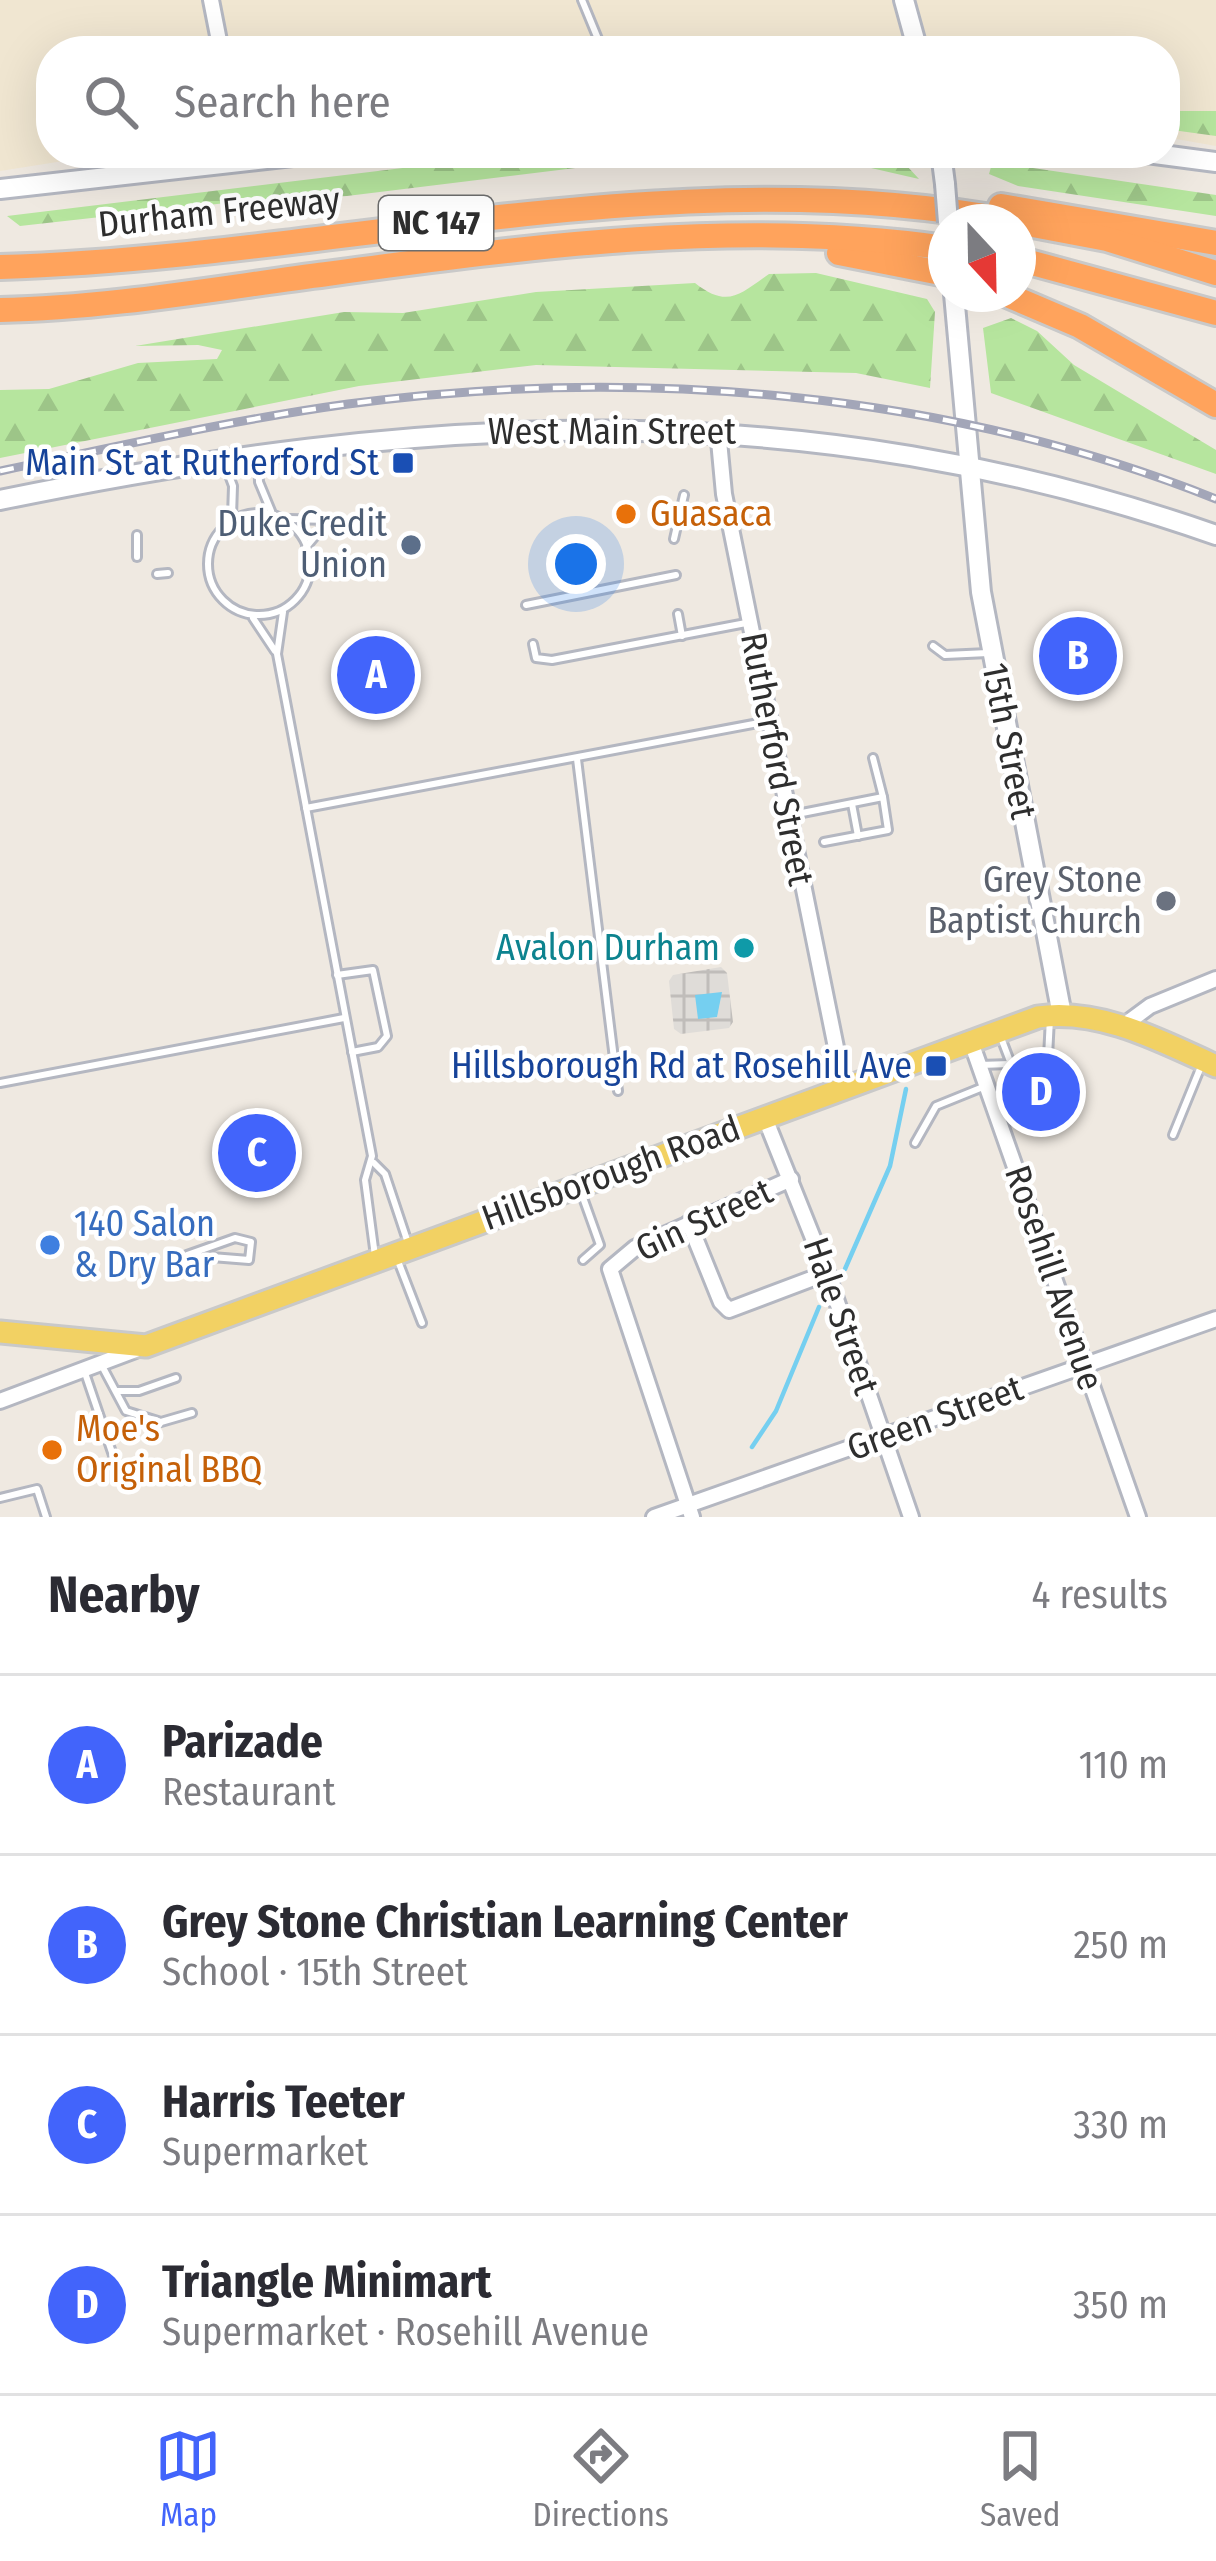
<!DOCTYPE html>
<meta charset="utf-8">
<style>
body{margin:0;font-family:"Fira Sans Condensed",sans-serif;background:#f7f7f7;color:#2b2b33}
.compass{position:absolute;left:928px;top:204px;width:108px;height:108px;border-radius:50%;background:#fff;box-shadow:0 12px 48px #0002;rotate:158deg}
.you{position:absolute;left:576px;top:564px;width:42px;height:42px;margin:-30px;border:9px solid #fff;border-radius:50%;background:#1a73e8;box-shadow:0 0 0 18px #1a73e833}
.badge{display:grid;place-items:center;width:78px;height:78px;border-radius:50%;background:#4264fb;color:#fff;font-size:39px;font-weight:700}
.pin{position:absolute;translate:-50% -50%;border:6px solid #fff;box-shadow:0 3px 12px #0006}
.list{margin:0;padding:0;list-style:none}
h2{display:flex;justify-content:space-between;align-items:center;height:156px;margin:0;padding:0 48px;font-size:51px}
h2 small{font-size:39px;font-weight:400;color:#7c7c81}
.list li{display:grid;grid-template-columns:78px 1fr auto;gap:36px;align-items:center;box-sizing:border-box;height:180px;padding:0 48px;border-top:3px solid #e1e1e2}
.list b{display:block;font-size:45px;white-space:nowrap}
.list p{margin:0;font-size:39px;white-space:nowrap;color:#7c7c81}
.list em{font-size:39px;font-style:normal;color:#7c7c81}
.icon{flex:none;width:66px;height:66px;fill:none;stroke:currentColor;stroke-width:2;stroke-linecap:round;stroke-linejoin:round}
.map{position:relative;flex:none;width:1216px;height:1517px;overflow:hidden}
.search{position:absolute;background:#fff;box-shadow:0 12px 48px #0002;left:36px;right:36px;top:36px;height:132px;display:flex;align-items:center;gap:30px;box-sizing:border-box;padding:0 42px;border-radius:48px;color:#7c7c81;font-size:45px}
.sheet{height:876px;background:#fff}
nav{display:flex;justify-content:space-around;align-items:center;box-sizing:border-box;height:168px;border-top:3px solid #e1e1e2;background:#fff;font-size:33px;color:#7c7c81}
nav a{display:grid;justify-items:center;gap:6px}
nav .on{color:#4264fb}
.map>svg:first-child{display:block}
.education{fill:#f0e6d1}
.forest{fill:url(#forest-firs)}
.plaza{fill:url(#plaza-grid)}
.water{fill:#75cff0}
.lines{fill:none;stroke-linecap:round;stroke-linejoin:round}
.stream{stroke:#75cff0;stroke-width:4.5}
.lane-casing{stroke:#b4b7c1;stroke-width:12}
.street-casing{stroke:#b4b7c1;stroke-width:20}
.secondary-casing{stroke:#b4b7c1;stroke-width:24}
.primary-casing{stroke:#c9c9c9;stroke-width:27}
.highway-casing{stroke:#c9c9c9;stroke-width:30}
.lane{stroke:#fff;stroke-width:6}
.street{stroke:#fff;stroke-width:14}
.secondary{stroke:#fff;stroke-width:18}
.primary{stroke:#f2d163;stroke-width:21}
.highway{stroke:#ffa35c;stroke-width:24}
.rail-casing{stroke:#a3a6b8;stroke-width:9}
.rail{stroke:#fff;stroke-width:4.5;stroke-dasharray:14;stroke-linecap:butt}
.secondary-bridge-casing{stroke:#b4b7c1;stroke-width:24;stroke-linecap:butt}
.secondary-bridge{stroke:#fff;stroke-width:18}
.transit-dot{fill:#1a4fb4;stroke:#fff;stroke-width:4.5}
.food-dot{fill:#e8710a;stroke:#fff;stroke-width:4.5}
.service-dot{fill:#5c6f8a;stroke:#fff;stroke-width:4.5}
.worship-dot{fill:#6b7280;stroke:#fff;stroke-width:4.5}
.culture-dot{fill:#0f9aa8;stroke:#fff;stroke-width:4.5}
.shop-dot{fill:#3f7fe0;stroke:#fff;stroke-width:4.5}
.labels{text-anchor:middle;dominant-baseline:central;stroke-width:9;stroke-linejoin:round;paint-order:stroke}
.shield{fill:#fff;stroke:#6d6d6d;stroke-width:3}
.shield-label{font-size:33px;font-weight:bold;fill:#2e2e2e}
.street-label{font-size:36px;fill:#2e2e2e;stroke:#fff}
.transit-label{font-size:36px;fill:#164399;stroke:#fff;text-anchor:end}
.food-label{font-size:36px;fill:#c56008;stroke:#fff;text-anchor:start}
.service-label{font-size:36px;fill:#4e5e75;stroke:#fff;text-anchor:end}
.worship-label{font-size:36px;fill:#5b616d;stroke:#fff;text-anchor:end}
.culture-label{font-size:36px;fill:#0d838f;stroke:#fff;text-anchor:end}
.shop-label{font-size:36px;fill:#366cbe;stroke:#fff;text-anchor:start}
</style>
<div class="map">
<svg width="1216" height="1517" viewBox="0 0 1216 1517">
<defs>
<pattern id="forest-firs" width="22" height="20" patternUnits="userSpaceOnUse" patternTransform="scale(3)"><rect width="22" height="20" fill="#b6e59e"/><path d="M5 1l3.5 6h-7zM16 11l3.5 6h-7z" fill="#9dc588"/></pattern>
<pattern id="plaza-grid" width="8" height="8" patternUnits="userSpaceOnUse" patternTransform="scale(3)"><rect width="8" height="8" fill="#dfdcd8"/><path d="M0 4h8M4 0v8" fill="none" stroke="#c0bdba"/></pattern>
</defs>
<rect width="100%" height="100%" fill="#efe9e1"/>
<path class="education" d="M0,0H1216V146L1165,137V51H51V153H114L0,171Z"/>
<g class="forest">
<path d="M1165,111H1216V136L1165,129Z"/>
<path d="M527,153H895L919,179L871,168L608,164L347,196L235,202L20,226L7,216Z"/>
<path d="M1012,165L1216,195V216L1018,186L989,174L991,167Z"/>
<path d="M816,273L927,299L935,312L930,388L856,373L536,365L359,386L0,458V390L49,389L138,363L217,359L222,350L198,345L135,346L344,312L403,313L536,292L695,283C728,309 740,294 769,274Z"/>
<path d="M1011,318L1037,331L1074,365L1216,450V474L991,393L983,328Z"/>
</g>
<path class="plaza" d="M721,967L727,973L733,1022L729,1028L681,1034L674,1029L669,981L673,975Z"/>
<path class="water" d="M722,992L717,1017L698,1019L695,995Z"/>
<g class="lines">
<g class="stream">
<path d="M845,1269L890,1166L906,1089"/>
<path d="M752,1447L776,1411L819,1307"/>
</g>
<g class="lane-casing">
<g id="lane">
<path d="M582,0L603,51"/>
<path d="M258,457L259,482L271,511"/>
<path d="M224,462L233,486L232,517"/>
<circle cx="259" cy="564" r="51"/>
<path d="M290,519L328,520"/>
<path d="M674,539L684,495"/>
<path d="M306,547L327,522"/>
<path d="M137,557V535"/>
<path d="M157,574L168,573"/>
<path d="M526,605L676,575"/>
<path d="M283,612L277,654L372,1156L365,1180L375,1256"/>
<path d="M678,614L682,636"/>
<path d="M253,618L275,651"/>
<path d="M533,644L536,658L552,660L746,623"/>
<path d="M933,646L945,655L988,653"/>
<path d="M873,758L883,797"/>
<path d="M577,759L618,1091"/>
<path d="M852,804L858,836"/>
<path d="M306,808L769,721"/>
<path d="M792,815L883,797L888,830L824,842"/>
<path d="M337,975L373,970L387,1036L378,1047L352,1052"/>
<path d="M1000,1035L1011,1064L1048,1057L1050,1018"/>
<path d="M979,1065L1011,1064"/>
<path d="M0,1083L344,1018"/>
<path d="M1173,1135L1202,1064"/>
<path d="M915,1143L936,1106L983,1087"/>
<path d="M374,1163L385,1174L408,1243"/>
<path d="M581,1192L600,1245L583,1260"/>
<path d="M235,1238L251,1242L249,1260L187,1255Z"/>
<path d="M398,1261L422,1323"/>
<path d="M101,1364L126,1411L161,1422L192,1413"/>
<path d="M85,1373L119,1473"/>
<path d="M117,1391H139L176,1378"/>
<path d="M0,1498L37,1489L46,1517"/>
</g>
</g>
<g class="street-casing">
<g id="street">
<path d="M211,0L221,51"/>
<path d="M718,430L724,494L844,1087"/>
<path d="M1123,1026L1150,1006L1216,979"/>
<path d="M970,1039L1138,1517"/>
<path d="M765,1118L827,1273L911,1517"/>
<path d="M689,1223L721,1302L729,1310L827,1273"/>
<path d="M0,1401L141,1348"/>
<path d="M654,1517L1216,1319"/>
<path d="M692,1517L610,1269L635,1248L791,1179"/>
</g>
</g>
<g class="secondary-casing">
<g id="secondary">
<path d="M904,0L918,51"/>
<path d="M941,153L945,184"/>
<path d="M1147,153L1216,162"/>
<path d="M0,189L319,153"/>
<path d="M954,294L981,592L1062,1015"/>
<path d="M0,500C422,413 803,390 1216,535"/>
</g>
</g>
<g class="primary-casing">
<path id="primary" d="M0,1332L146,1346L1038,1017C1100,1008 1161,1041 1216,1066"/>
</g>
<g class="highway-casing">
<g id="highway">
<path d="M1001,206L1216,243"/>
<path d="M1033,225L1107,239L1216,273"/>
<path d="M839,253L946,274"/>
<path d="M1018,259L1216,313"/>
<path d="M0,267C341,257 676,156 1018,222"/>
<path d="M1005,294L1080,326L1216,405"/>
<path d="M0,310C110,308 218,288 327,274C531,246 741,218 946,248"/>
</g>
</g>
<use href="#lane" class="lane"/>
<use href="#street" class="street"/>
<use href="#secondary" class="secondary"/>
<use href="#primary" class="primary"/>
<use href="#highway" class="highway"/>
<g class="rail-casing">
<path id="rail" d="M0,471C116,447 231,420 348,404C636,366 945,391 1216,499"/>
</g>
<use href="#rail" class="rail"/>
<g class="secondary-bridge-casing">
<path id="secondary-bridge" d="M945,184L948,222"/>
</g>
<use href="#secondary-bridge" class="secondary-bridge"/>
</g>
<g class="transit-dot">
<rect x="391" y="451" width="24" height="24" rx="6"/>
<rect x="924" y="1054" width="24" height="24" rx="6"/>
</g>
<g class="food-dot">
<circle cx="626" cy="514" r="12"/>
<circle cx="52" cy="1450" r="12"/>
</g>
<circle class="service-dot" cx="411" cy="545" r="12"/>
<circle class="worship-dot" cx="1166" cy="901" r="12"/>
<circle class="culture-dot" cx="744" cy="948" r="12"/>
<circle class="shop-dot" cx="50" cy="1245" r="12"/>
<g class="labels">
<rect class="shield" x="379" y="196" width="114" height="54" rx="9"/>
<g class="shield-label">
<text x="436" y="223">NC 147</text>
</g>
<g class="street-label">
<text transform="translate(219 212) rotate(-6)">Durham Freeway</text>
<text x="612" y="432">West Main Street</text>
<text transform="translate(1009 741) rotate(79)">15th Street</text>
<text transform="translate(777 759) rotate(79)">Rutherford Street</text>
<text transform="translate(611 1173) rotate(-20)">Hillsborough Road</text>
<text transform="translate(704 1220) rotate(-25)">Gin Street</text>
<text transform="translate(1054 1278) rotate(71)">Rosehill Avenue</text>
<text transform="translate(841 1316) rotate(71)">Hale Street</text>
<text transform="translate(935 1418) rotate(-20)">Green Street</text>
</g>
<g class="transit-label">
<text x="379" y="463">Main St at Rutherford St</text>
<text x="912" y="1066">Hillsborough Rd at Rosehill Ave</text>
</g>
<g class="food-label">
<text x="650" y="514">Guasaca</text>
<text x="76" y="1429">Moe's<tspan x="76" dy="41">Original BBQ</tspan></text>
</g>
<g class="service-label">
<text x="387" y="524">Duke Credit<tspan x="387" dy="41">Union</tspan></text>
</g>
<g class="worship-label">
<text x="1142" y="880">Grey Stone<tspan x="1142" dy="41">Baptist Church</tspan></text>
</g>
<g class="culture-label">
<text x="720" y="948">Avalon Durham</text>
</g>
<g class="shop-label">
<text x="74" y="1224">140 Salon<tspan x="74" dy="41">&amp; Dry Bar</tspan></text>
</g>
</g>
</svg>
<svg class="compass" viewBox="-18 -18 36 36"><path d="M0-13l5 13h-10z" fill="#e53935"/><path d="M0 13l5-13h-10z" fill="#7c7c81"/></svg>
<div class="you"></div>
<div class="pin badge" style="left:376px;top:675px">A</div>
<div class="pin badge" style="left:1078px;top:656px">B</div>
<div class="pin badge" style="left:257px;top:1153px">C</div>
<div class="pin badge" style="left:1041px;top:1092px">D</div>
<div class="search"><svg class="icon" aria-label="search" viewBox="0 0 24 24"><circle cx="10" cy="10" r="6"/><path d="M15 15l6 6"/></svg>Search here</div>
</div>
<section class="sheet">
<h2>Nearby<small>4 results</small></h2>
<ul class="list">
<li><span class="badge">A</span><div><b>Parizade</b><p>Restaurant</p></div><em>110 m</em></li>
<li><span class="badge">B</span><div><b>Grey Stone Christian Learning Center</b><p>School · 15th Street</p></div><em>250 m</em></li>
<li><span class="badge">C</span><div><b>Harris Teeter</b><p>Supermarket</p></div><em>330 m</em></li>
<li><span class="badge">D</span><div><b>Triangle Minimart</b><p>Supermarket · Rosehill Avenue</p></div><em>350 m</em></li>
</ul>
</section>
<nav>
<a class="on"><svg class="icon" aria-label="map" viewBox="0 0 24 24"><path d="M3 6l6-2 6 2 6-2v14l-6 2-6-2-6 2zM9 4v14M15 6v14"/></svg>Map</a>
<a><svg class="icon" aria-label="directions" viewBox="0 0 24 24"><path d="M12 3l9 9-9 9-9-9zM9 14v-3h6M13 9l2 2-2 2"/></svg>Directions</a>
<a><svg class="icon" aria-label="saved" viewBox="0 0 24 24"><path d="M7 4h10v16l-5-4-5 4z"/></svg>Saved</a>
</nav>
